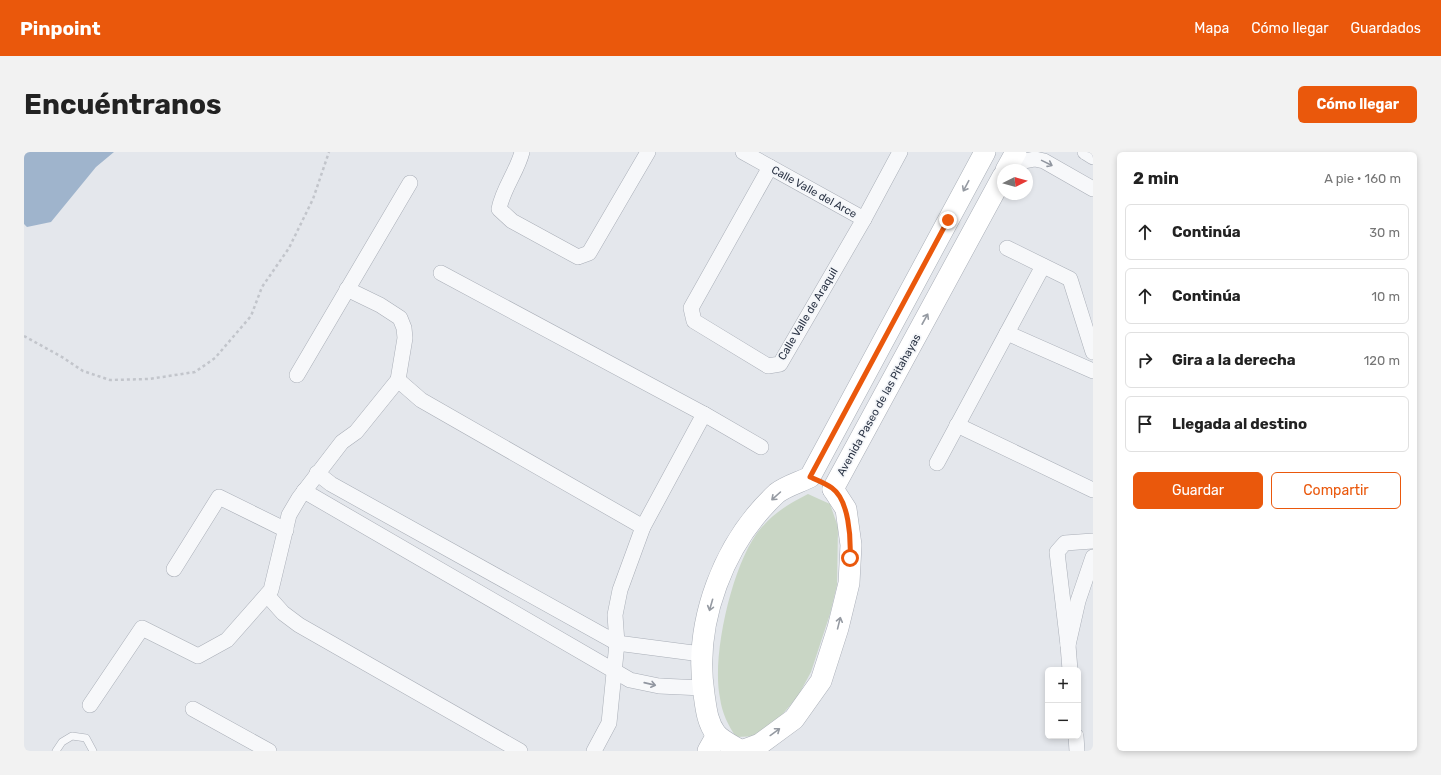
<!DOCTYPE html>
<html lang="es">
<meta charset="utf-8">
<style>
body{margin:0;font-family:Rubik,sans-serif;background:#f2f2f2;color:#222}
.controls{position:absolute;right:12px;bottom:12px;display:grid;overflow:hidden;border-radius:6px;box-shadow:0 2px 6px #0003}
.controls button{width:36px;height:36px;display:grid;place-items:center;padding:0;border:0;border-bottom:1px solid #e0e0e0;background:#fff;color:#222;font:20px sans-serif}
.compass{position:absolute;left:973px;top:12px;width:36px;height:36px;border-radius:50%;background:#fff;box-shadow:0 2px 6px #0003;rotate:85deg}
.stop{position:absolute;width:12px;height:12px;margin:-9px;border:3px solid #ea580c;border-radius:50%;background:#fff}
.stop.end{background:#ea580c;border-color:#fff;box-shadow:0 1px 4px #0008}
.list{margin:0;padding:0;list-style:none}
h2{display:flex;justify-content:space-between;align-items:center;height:52px;margin:0;padding:0 16px;font-size:17px}
h2 small{font-size:13px;font-weight:400;color:#767676}
.list li{display:grid;grid-template-columns:26px 1fr auto;gap:12px;align-items:center;box-sizing:border-box;height:56px;margin:0 8px 8px;padding:0 8px;border:1px solid #e0e0e0;border-radius:6px}
.list b{display:block;font-size:15px;white-space:nowrap}
.list em{font-size:13px;font-style:normal;color:#767676}
.actions{display:flex;gap:8px;padding:12px 16px}
.actions a{flex:1;padding:9px 0;border:1px solid #ea580c;border-radius:6px;text-align:center;font-size:14px;color:#ea580c}
.actions .main{background:#ea580c;color:#fff}
.icon{flex:none;width:22px;height:22px;fill:none;stroke:currentColor;stroke-width:2;stroke-linecap:round;stroke-linejoin:round}
.map{position:relative;flex:none;width:1069px;height:599px;overflow:hidden;border-radius:6px}
header{display:flex;align-items:center;gap:24px;box-sizing:border-box;height:56px;padding:0 20px;background:#ea580c;color:#fff}
header strong{font-size:19px}
nav{display:flex;gap:22px;margin-inline-start:auto;font-size:14px}
.intro{display:flex;align-items:center;justify-content:space-between;box-sizing:border-box;height:96px;padding:0 24px}
h1{margin:0;font-size:28px}
.button{padding:10px 18px;border-radius:6px;background:#ea580c;color:#fff;font-size:14px;font-weight:700}
main{display:flex;gap:24px;padding:0 24px}
aside{flex:1;background:#fff;border-radius:6px;box-shadow:0 2px 6px #0003}
.map>svg:first-child{display:block}
.green{fill:#c9d6c5}
.water{fill:#9fb4cc}
.lines{fill:none;stroke-linecap:round;stroke-linejoin:round}
.lane-casing{stroke:#a9aeb7;stroke-width:8}
.street-casing{stroke:#a9aeb7;stroke-width:16}
.secondary-casing{stroke:#a9aeb7;stroke-width:22}
.path{stroke:#c2c5cb;stroke-width:2.5;stroke-dasharray:3 3;stroke-linecap:butt}
.lane{stroke:#f7f8fa;stroke-width:7}
.street{stroke:#f7f8fa;stroke-width:15}
.secondary{stroke:#fff;stroke-width:21}
.oneway{stroke:#9196a0}
.oneway2{stroke:#959aa2}
.route{stroke:#ea580c;stroke-width:5}
.labels{text-anchor:middle;dominant-baseline:central;stroke-width:3.5;stroke-linejoin:round;paint-order:stroke}
.street-label{font-size:11px;fill:#2b3445;stroke:#f4f6f9}
</style>
<header>
<strong>Pinpoint</strong>
<nav><a>Mapa</a><a>Cómo llegar</a><a>Guardados</a></nav>
</header>
<div class="intro"><h1>Encuéntranos</h1><a class="button">Cómo llegar</a></div>
<main>
<div class="map">
<svg width="1069" height="599" viewBox="0 0 1069 599">
<rect width="100%" height="100%" fill="#e4e7ec"/>
<path class="green" d="M784,342L806,352L814,375L813,433L806,462L787,520L774,544L752,570L736,584L712,585C704,573 698,561 696,546C687,504 709,408 737,376C752,359 765,352 784,342Z"/>
<path class="water" d="M0,0H90L72,15L27,70L3,75L0,72Z"/>
<g class="lines">
<g class="lane-casing">
<path id="lane" d="M32,599L38,590L48,584L62,586L69,599"/>
</g>
<g class="street-casing">
<g id="street">
<path d="M498,0C493,20 479,36 475,57L488,69L554,105L565,101L624,0"/>
<path d="M719,0L840,67"/>
<path d="M1061,0L1069,5"/>
<path d="M985,12L1011,7L1020,9L1069,37"/>
<path d="M746,15L667,156L670,169L744,214L756,212L840,67L876,0"/>
<path d="M983,96L1046,127L1069,200"/>
<path d="M417,121L680,262L737,295"/>
<path d="M983,181L1069,219"/>
<path d="M273,223L386,31"/>
<path d="M374,228L397,248L619,375"/>
<path d="M933,273L1069,338"/>
<path d="M913,311L1019,114"/>
<path d="M293,321L307,332L593,491L677,502"/>
<path d="M280,339L606,528L635,534L679,536"/>
<path d="M150,417L195,345L262,378"/>
<path d="M243,443L259,461L275,473L496,599"/>
<path d="M1044,493L1033,400L1041,391L1069,389"/>
<path d="M1046,518L1044,493L1054,449L1069,405"/>
<path d="M66,553L118,476L174,504L203,488L247,438L265,363L275,346L318,290L332,280L374,228L381,186L380,176L376,166L356,153L323,137"/>
<path d="M169,557L245,599"/>
<path d="M1052,584L1053,599"/>
<path d="M570,599L585,571L593,491L591,463L596,438L619,375L680,262"/>
</g>
</g>
<g class="secondary-casing">
<g id="secondary">
<path d="M982,18L992,0"/>
<path d="M809,337L979,24"/>
<path d="M684,599L693,583"/>
<path d="M717,599C710,594 698,589 692,582C683,570 682,556 680,542C669,470 700,390 753,341C762,334 776,330 786,325L961,0"/>
<path d="M717,599L736,592L770,567L797,529L814,476L825,431L827,393L822,357L809,337"/>
</g>
</g>
<path class="path" d="M0,184L38,205L59,219L86,228L125,227L171,220L191,206L227,164L238,135L265,96L289,47L305,0"/>
<use href="#lane" class="lane"/>
<use href="#street" class="street"/>
<use href="#secondary" class="secondary"/>
</g>
<defs><path id="oneway-shaft" d="M-6 0H5M1.5-3L5.5 0L1.5 3" fill="none" stroke-width="1.6" stroke-linecap="round" stroke-linejoin="round"/></defs>
<g class="oneway">
<use href="#oneway-shaft" transform="translate(1023 11) rotate(26)"/>
<use href="#oneway-shaft" transform="translate(626 532) rotate(13)"/>
</g>
<g class="oneway2">
<use href="#oneway-shaft" transform="translate(942 34) rotate(118)"/>
<use href="#oneway-shaft" transform="translate(901 167) rotate(-61)"/>
<use href="#oneway-shaft" transform="translate(752 344) rotate(138)"/>
<use href="#oneway-shaft" transform="translate(687 453) rotate(106)"/>
<use href="#oneway-shaft" transform="translate(815 471) rotate(-76)"/>
<use href="#oneway-shaft" transform="translate(751 580) rotate(-36)"/>
</g>
<g class="lines">
<path class="route" d="M826,406C827,386 825,348 808,336C801,331 793,328 786,325L924,68"/>
</g>
<g class="labels">
<g class="street-label">
<text transform="translate(790 40) rotate(29)">Calle Valle del Arce</text>
<text transform="translate(784 162) rotate(-59)">Calle Valle de Araquil</text>
<text transform="translate(855 253) rotate(-61)">Avenida Paseo de las Pitahayas</text>
</g>
</g>
</svg>
<div class="controls">
<button>+</button>
<button>−</button>
</div>
<svg class="compass" viewBox="-18 -18 36 36"><path d="M0-13l5 13h-10z" fill="#e53935"/><path d="M0 13l5-13h-10z" fill="#767676"/></svg>
<div class="stop" style="left:826px;top:406px"></div>
<div class="stop end" style="left:924px;top:68px"></div>
</div>
<aside>
<h2>2 min<small>A pie · 160 m</small></h2>
<ul class="list">
<li><svg class="icon" aria-label="ahead" viewBox="0 0 24 24"><path d="M12 20V5M6 11l6-6 6 6"/></svg><div><b>Continúa</b></div><em>30 m</em></li>
<li><svg class="icon" aria-label="ahead" viewBox="0 0 24 24"><path d="M12 20V5M6 11l6-6 6 6"/></svg><div><b>Continúa</b></div><em>10 m</em></li>
<li><svg class="icon" aria-label="right" viewBox="0 0 24 24"><path d="M7 20v-9h11M14 6l5 5-5 5"/></svg><div><b>Gira a la derecha</b></div><em>120 m</em></li>
<li><svg class="icon" aria-label="arrive" viewBox="0 0 24 24"><path d="M6 21V4h12l-3 4 3 4H6"/></svg><div><b>Llegada al destino</b></div></li>
</ul>
<div class="actions"><a class="main">Guardar</a><a>Compartir</a></div>
</aside>
</main>
